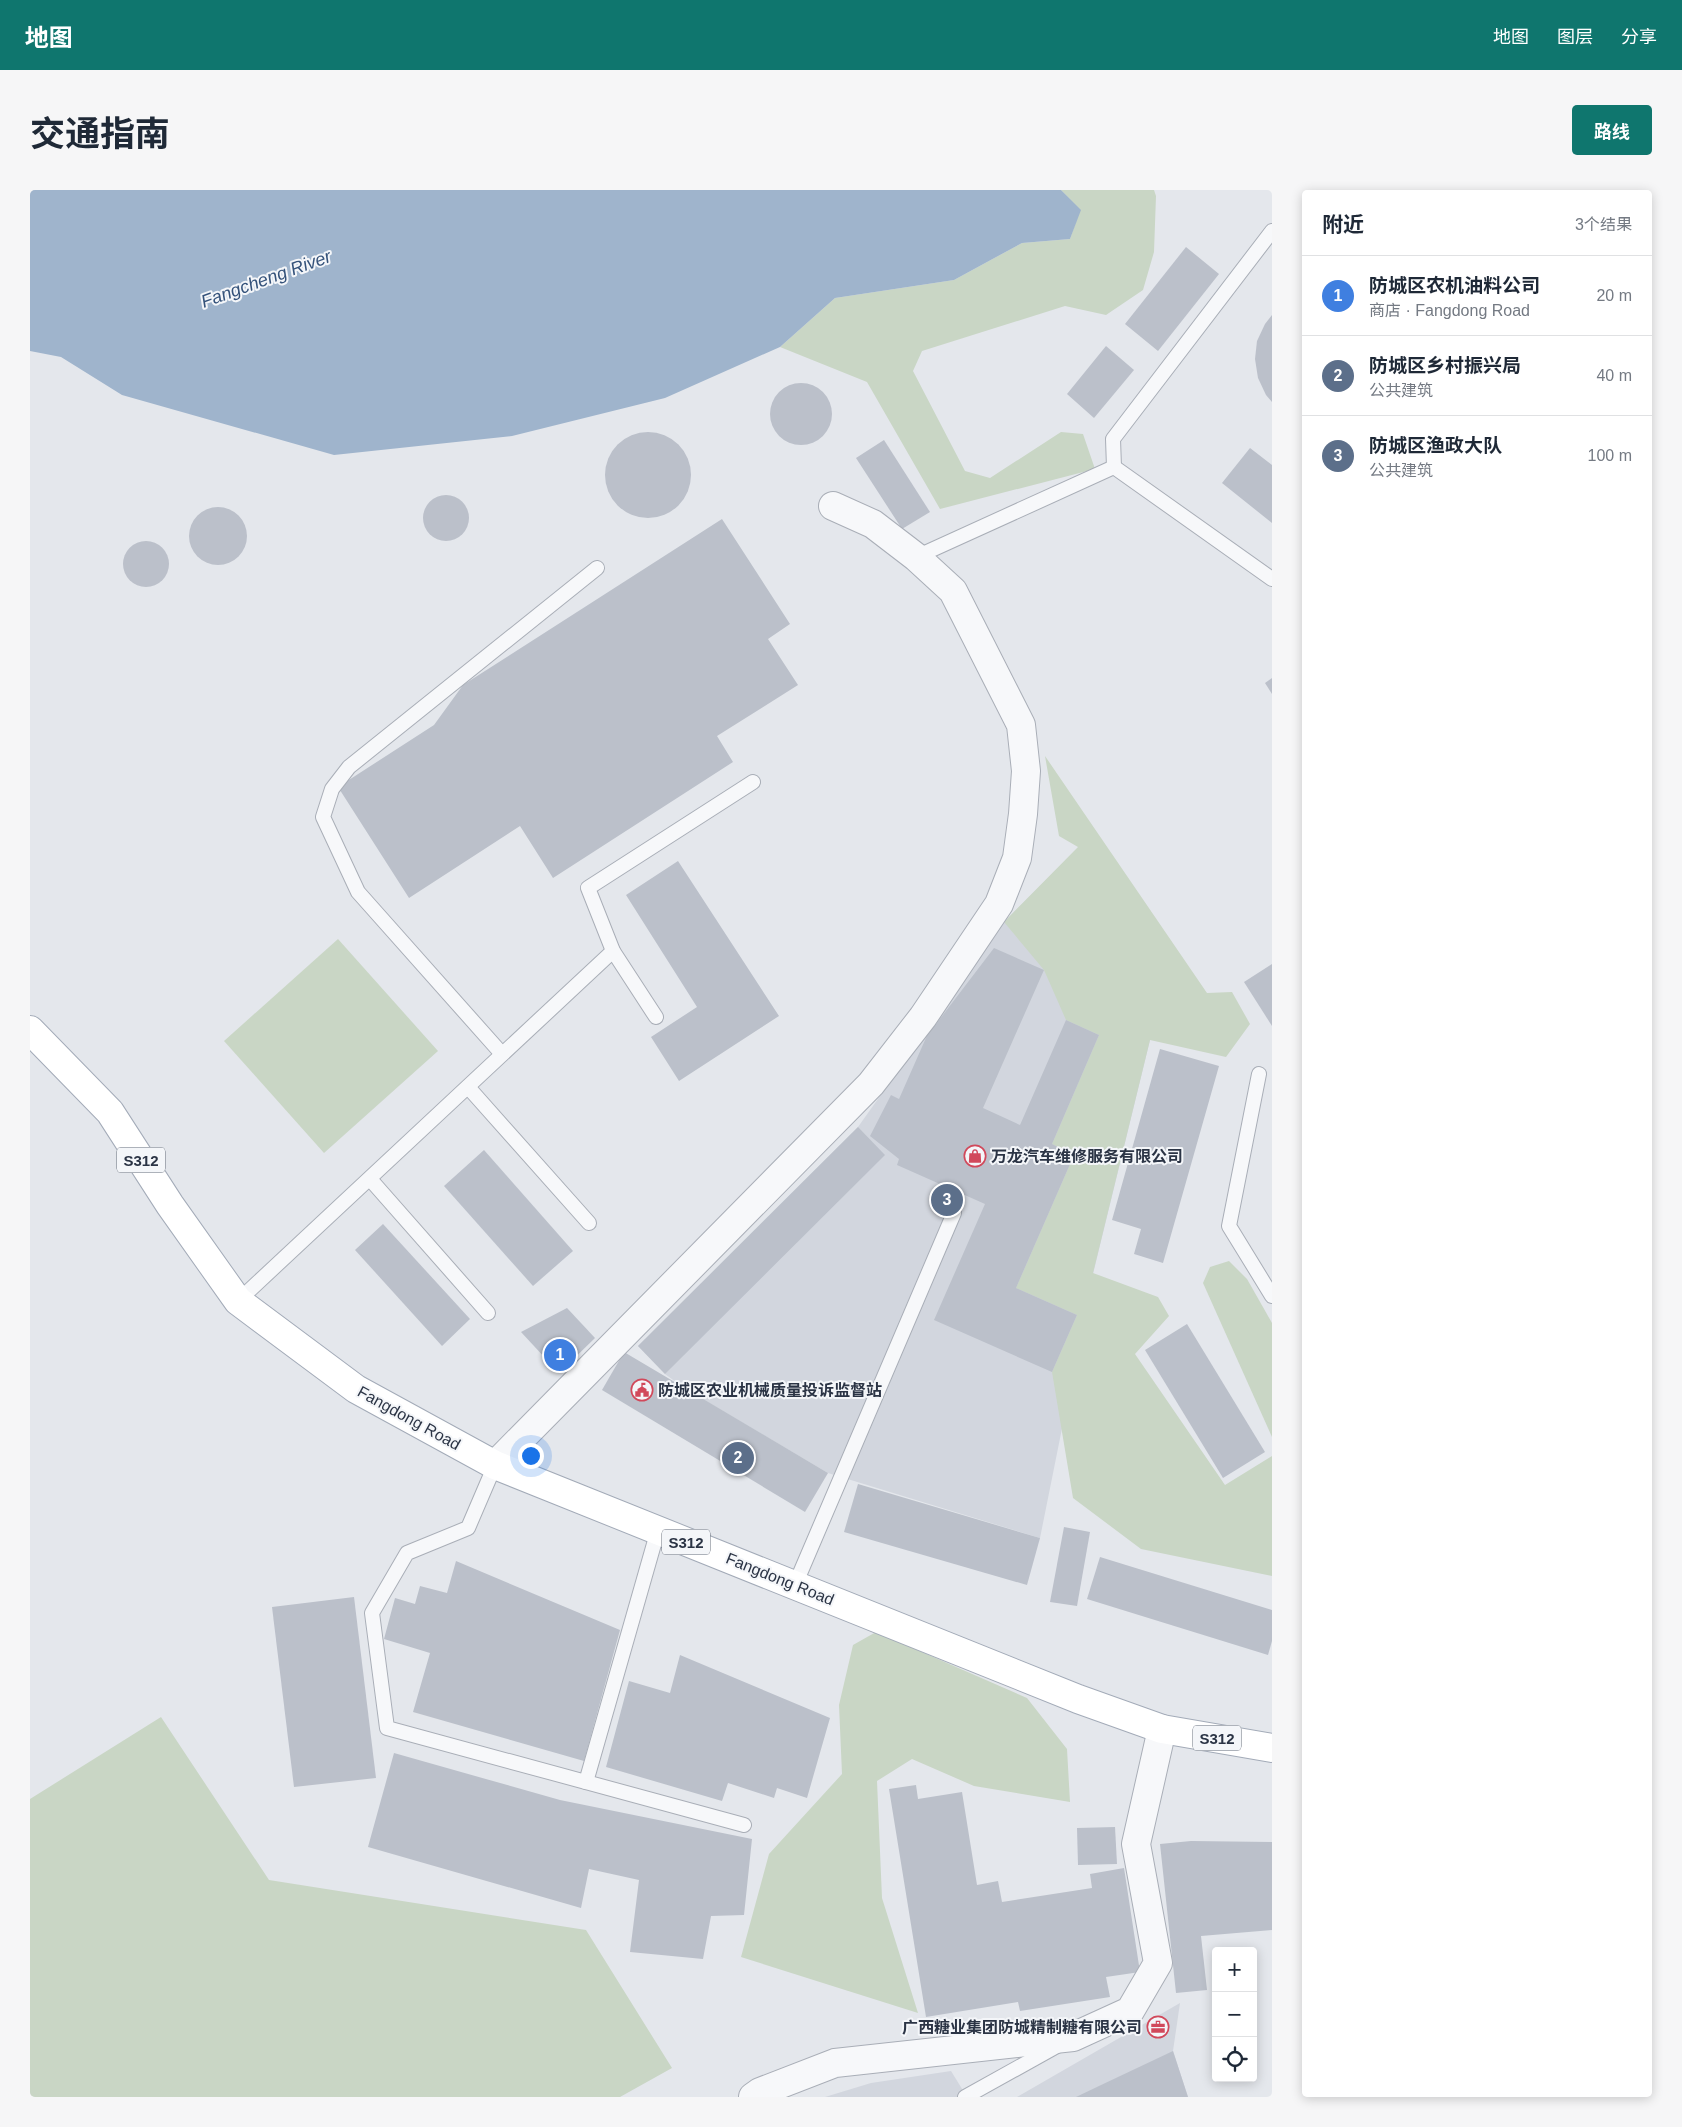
<!DOCTYPE html>
<html lang="zh">
<meta charset="utf-8">
<style>
body{margin:0;font-family:Arial,"Noto Sans SC",sans-serif;background:#f6f6f7;color:#1f2937}
.controls{position:absolute;right:15px;bottom:15px;display:grid;overflow:hidden;border-radius:5px;box-shadow:0 2px 12px #0003}
.controls button{width:45px;height:45px;display:grid;place-items:center;padding:0;border:0;border-bottom:1px solid #e0e1e3;background:#fff;color:#1f2937;font:25px sans-serif}
.you{position:absolute;left:500px;top:1265px;width:18px;height:18px;margin:-12px;border:4px solid #fff;border-radius:50%;background:#1a73e8;box-shadow:0 0 0 8px #1a73e833}
.badge{display:grid;place-items:center;width:32px;height:32px;border-radius:50%;background:#0f766e;color:#fff;font-size:16px;font-weight:700}
.pin{position:absolute;translate:-50% -50%;border:2px solid #fff;box-shadow:0 1px 5px #0006}
.list{margin:0;padding:0;list-style:none}
h2{display:flex;justify-content:space-between;align-items:center;height:65px;margin:0;padding:0 20px;font-size:21px}
h2 small{font-size:16px;font-weight:400;color:#747a83}
.list li{display:grid;grid-template-columns:32px 1fr auto;gap:15px;align-items:center;box-sizing:border-box;height:80px;padding:0 20px;border-top:1px solid #e0e1e3}
.list b{display:block;font-size:19px;white-space:nowrap}
.list p{margin:0;font-size:16px;white-space:nowrap;color:#747a83}
.list em{font-size:16px;font-style:normal;color:#747a83}
.icon{flex:none;width:28px;height:28px;fill:none;stroke:currentColor;stroke-width:2;stroke-linecap:round;stroke-linejoin:round}
.map{position:relative;flex:none;width:1242px;height:1907px;overflow:hidden;border-radius:5px}
header{display:flex;align-items:center;gap:30px;box-sizing:border-box;height:70px;padding:0 25px;background:#0f766e;color:#fff}
header strong{font-size:24px}
nav{display:flex;gap:28px;margin-inline-start:auto;font-size:18px}
.intro{display:flex;align-items:center;justify-content:space-between;box-sizing:border-box;height:120px;padding:0 30px}
h1{margin:0;font-size:35px}
.button{padding:12px 22px;border-radius:5px;background:#0f766e;color:#fff;font-size:18px;font-weight:700}
main{display:flex;gap:30px;padding:0 30px}
aside{flex:1;background:#fff;border-radius:5px;box-shadow:0 2px 12px #0003}
.map>svg:first-child{display:block}
.built{fill:#d2d6de}
.green{fill:#c9d6c5}
.water{fill:#9fb4cc}
.building{fill:#bbc0ca}
.lines{fill:none;stroke-linecap:round;stroke-linejoin:round}
.service-casing{stroke:#a9aeb7;stroke-width:16}
.minor-casing{stroke:#a9aeb7;stroke-width:30}
.primary-casing{stroke:#a3abb8;stroke-width:30}
.service{stroke:#f7f8fa;stroke-width:14}
.minor{stroke:#f7f8fa;stroke-width:28}
.primary{stroke:#fff;stroke-width:28}
.labels{text-anchor:middle;dominant-baseline:central;stroke-width:4;stroke-linejoin:round;paint-order:stroke}
.shield{fill:#f4f6f9;stroke:#676e7b;stroke-width:1}
.shield-label{font-size:15px;font-weight:bold;fill:#2b3445}
.poi-label{font-size:16px;font-weight:bold;fill:#2b3445;stroke:#f4f6f9;text-anchor:start}
.street-label{font-size:16px;fill:#2b3445;stroke:#f4f6f9}
.water-label{font-size:18px;font-style:italic;fill:#34527a;stroke:#f4f6f9}
</style>
<header>
<strong>地图</strong>
<nav><a>地图</a><a>图层</a><a>分享</a></nav>
</header>
<div class="intro"><h1>交通指南</h1><a class="button">路线</a></div>
<main>
<div class="map">
<svg width="1242" height="1907" viewBox="0 0 1242 1907">
<rect width="100%" height="100%" fill="#e4e7ec"/>
<g class="built">
<path d="M1049,657L1120,850L1063,1084L1010,1348L798,1283L654,1198L635,1184L608,1156L828,937L974,732Z"/>
<path d="M1150,1813L1143,1861L1158,1907H987Z"/>
<path d="M921,1881L937,1907H795L841,1893Z"/>
</g>
<g class="green">
<path d="M1031,0H1124L1126,6L1124,62L1113,100L1076,125L1035,116L892,161L883,181L935,281L960,288L1031,242L1053,244L1065,279L910,319L837,192L750,157L805,108L924,90L992,53L1040,49L1050,20Z"/>
<path d="M1015,566L1177,803L1202,802L1220,834L1196,867L1120,850L1063,1083L1128,1107L1139,1126L1105,1164L1195,1295L1242,1266V1386L1111,1359L1043,1308L1022,1182L1047,1125L986,1098L1044,965L1022,954L1069,845L1036,830L1014,780L974,732L1048,657L1029,646Z"/>
<path d="M308,749L408,861L294,963L194,851Z"/>
<path d="M1199,1071L1217,1089L1242,1133V1247L1173,1093L1180,1077Z"/>
<path d="M846,1442L997,1508L1037,1559L1040,1612L944,1596L882,1569L847,1591L852,1708L888,1823L711,1767L739,1664L812,1584L809,1515L823,1455Z"/>
<path d="M131,1527L239,1690L556,1740L642,1878L590,1907H0V1609Z"/>
</g>
<path class="water" d="M0,0H1031L1051,20L1040,49L992,53L924,90L805,108L750,157L635,208L482,246L304,265L92,205L31,167L0,161Z"/>
<g class="building">
<path d="M1156,57L1189,84L1128,161L1095,134Z"/>
<path d="M1242,125V212L1236,205L1228,188L1225,169L1227,151L1235,134Z"/>
<path d="M1076,156L1104,180L1064,228L1037,204Z"/>
<circle cx="771" cy="224" r="31"/>
<circle cx="618" cy="285" r="43"/>
<path d="M854,250L900,322L872,339L826,268Z"/>
<path d="M1220,258L1242,275V333L1192,293Z"/>
<circle cx="416" cy="328" r="23"/>
<circle cx="188" cy="346" r="29"/>
<path d="M692,329L760,434L738,449L768,495L687,546L703,572L523,688L490,636L379,708L308,597L404,535L433,495Z"/>
<circle cx="116" cy="374" r="23"/>
<path d="M1242,488V504L1235,493Z"/>
<path d="M648,671L749,826L649,891L621,847L667,817L596,705Z"/>
<path d="M964,758L1014,780L953,918L990,935L1036,830L1069,845L1022,954L1044,965L986,1098L1047,1125L1022,1182L904,1130L955,1014L867,975L869,969L840,946L861,905L869,909L903,832L906,834Z"/>
<path d="M1242,774V836L1214,792Z"/>
<path d="M1130,859L1189,876L1133,1073L1104,1064L1111,1039L1082,1030Z"/>
<path d="M828,937L855,965L635,1184L608,1156Z"/>
<path d="M454,960L543,1061L503,1096L414,996Z"/>
<path d="M353,1034L440,1129L412,1156L325,1060Z"/>
<path d="M537,1118L565,1148L529,1183L491,1142Z"/>
<path d="M1157,1134L1235,1262L1193,1288L1115,1160Z"/>
<path d="M594,1162L798,1283L775,1322L572,1200Z"/>
<path d="M828,1294L1010,1348L997,1395L814,1342Z"/>
<path d="M1034,1337L1060,1342L1047,1416L1020,1412Z"/>
<path d="M1070,1367L1242,1420V1451L1238,1465L1057,1409Z"/>
<path d="M426,1371L590,1440L554,1571L383,1522L400,1463L354,1449L365,1408L385,1414L390,1396L417,1403Z"/>
<path d="M324,1407L346,1588L264,1597L242,1417Z"/>
<path d="M650,1465L800,1528L777,1608L747,1598L744,1608L698,1593L692,1611L576,1577L599,1491L640,1503Z"/>
<path d="M364,1563L530,1610L722,1649L714,1725L681,1726L673,1769L600,1762L609,1690L559,1679L551,1718L338,1657Z"/>
<path d="M886,1595L888,1609L932,1602L947,1695L968,1691L972,1712L1062,1698L1060,1684L1094,1678L1110,1782L1076,1787L1080,1807L990,1821L988,1812L896,1827L859,1599Z"/>
<path d="M1085,1637L1087,1674L1048,1675L1047,1638Z"/>
<path d="M1161,1651L1242,1652V1740L1171,1746L1177,1800L1146,1803L1130,1654Z"/>
<path d="M1143,1861L1158,1907H1046L1069,1896Z"/>
</g>
<g class="lines">
<g class="service-casing">
<g id="service">
<path d="M1084,277L1083,249L1242,41"/>
<path d="M886,367L1084,277L1242,389"/>
<path d="M626,827L583,761L558,698L723,592"/>
<path d="M472,864L328,702L293,627L302,599L319,577L567,378"/>
<path d="M1229,884L1199,1036L1242,1106"/>
<path d="M438,897L559,1033"/>
<path d="M340,989L458,1123"/>
<path d="M208,1111L583,761"/>
<path d="M465,1275L438,1338L377,1363L342,1423L357,1538L714,1635"/>
<path d="M765,1395L924,1023"/>
<path d="M556,1592L628,1340"/>
<path d="M935,1907L1027,1856"/>
</g>
</g>
<g class="minor-casing">
<g id="minor">
<path d="M465,1275L841,894L893,827L969,714L987,668L993,624L996,581L991,535L923,401L886,367L843,334L803,316"/>
<path d="M723,1907L730,1902L805,1873L1043,1847L1100,1821L1128,1773L1106,1654L1132,1539"/>
</g>
</g>
<g class="primary-casing">
<path id="primary" d="M0,840L80,922L140,1015L208,1111L326,1199L465,1275L1048,1509L1132,1539L1242,1558"/>
</g>
<use href="#service" class="service"/>
<use href="#minor" class="minor"/>
<use href="#primary" class="primary"/>
</g>
<defs>
<g id="shop-ring" transform="scale(1.125)"><circle r="9.5" fill="#f4f6f9" stroke="#d1495b" stroke-width="1.5"/><path d="M-5-2.5h2.3a2.7 3.5 0 0 1 5.4 0H5L5.5 6h-11ZM-1.5-2.5h3a1.5 2.3 0 0 0-3 0Z" fill="#d1495b"/></g>
<g id="civic-ring" transform="scale(1.125)"><circle r="9.5" fill="#f4f6f9" stroke="#d1495b" stroke-width="1.5"/><path d="M-.6-6.5H3V-4.5H.6V-3L4-1V1h2V6H-6V1h2V-1L-.6-3ZM-1.2 2.5V6h2.4V2.5Z" fill="#d1495b"/></g>
<g id="office-ring" transform="scale(1.125)"><circle r="9.5" fill="#f4f6f9" stroke="#d1495b" stroke-width="1.5"/><path d="M-6-3h4V-5.5h4V-3h4V5H-6ZM-1-4.5V-3h2v-1.5ZM-6 0V1H6V0Z" fill="#d1495b"/></g>
</defs>
<g fill-rule="evenodd">
<use href="#shop-ring" x="945" y="966"/>
<use href="#civic-ring" x="612" y="1200"/>
<use href="#office-ring" x="1128" y="1837"/>
</g>
<g class="labels">
<g class="shield">
<rect x="87" y="957.5" width="48" height="25" rx="4"/>
<rect x="632" y="1339.5" width="48" height="25" rx="4"/>
<rect x="1163" y="1535.5" width="48" height="25" rx="4"/>
</g>
<g class="shield-label">
<text x="111" y="970">S312</text>
<text x="656" y="1352">S312</text>
<text x="1187" y="1548">S312</text>
</g>
<g class="poi-label">
<text x="961" y="966">万龙汽车维修服务有限公司</text>
<text x="628" y="1200">防城区农业机械质量投诉监督站</text>
<text x="1112" y="1837" text-anchor="end">广西糖业集团防城精制糖有限公司</text>
</g>
<g class="street-label">
<text transform="translate(379 1228) rotate(29)">Fangdong Road</text>
<text transform="translate(750 1389) rotate(22)">Fangdong Road</text>
</g>
<g class="water-label">
<text transform="translate(236 89) rotate(-20)">Fangcheng River</text>
</g>
</g>
</svg>
<div class="controls">
<button>+</button>
<button>−</button>
<button><svg class="icon" aria-label="locate" viewBox="0 0 24 24"><circle cx="12" cy="12" r="6"/><path d="M12 2v4M12 18v4M2 12h4M18 12h4"/></svg></button>
</div>
<div class="you"></div>
<div class="pin badge" style="left:530px;top:1165px;background:#3f7fe0">1</div>
<div class="pin badge" style="left:708px;top:1268px;background:#5c6f8a">2</div>
<div class="pin badge" style="left:917px;top:1010px;background:#5c6f8a">3</div>
</div>
<aside>
<h2>附近<small>3个结果</small></h2>
<ul class="list">
<li><span class="badge" style="background:#3f7fe0">1</span><div><b>防城区农机油料公司</b><p>商店 · Fangdong Road</p></div><em>20 m</em></li>
<li><span class="badge" style="background:#5c6f8a">2</span><div><b>防城区乡村振兴局</b><p>公共建筑</p></div><em>40 m</em></li>
<li><span class="badge" style="background:#5c6f8a">3</span><div><b>防城区渔政大队</b><p>公共建筑</p></div><em>100 m</em></li>
</ul>
</aside>
</main>
